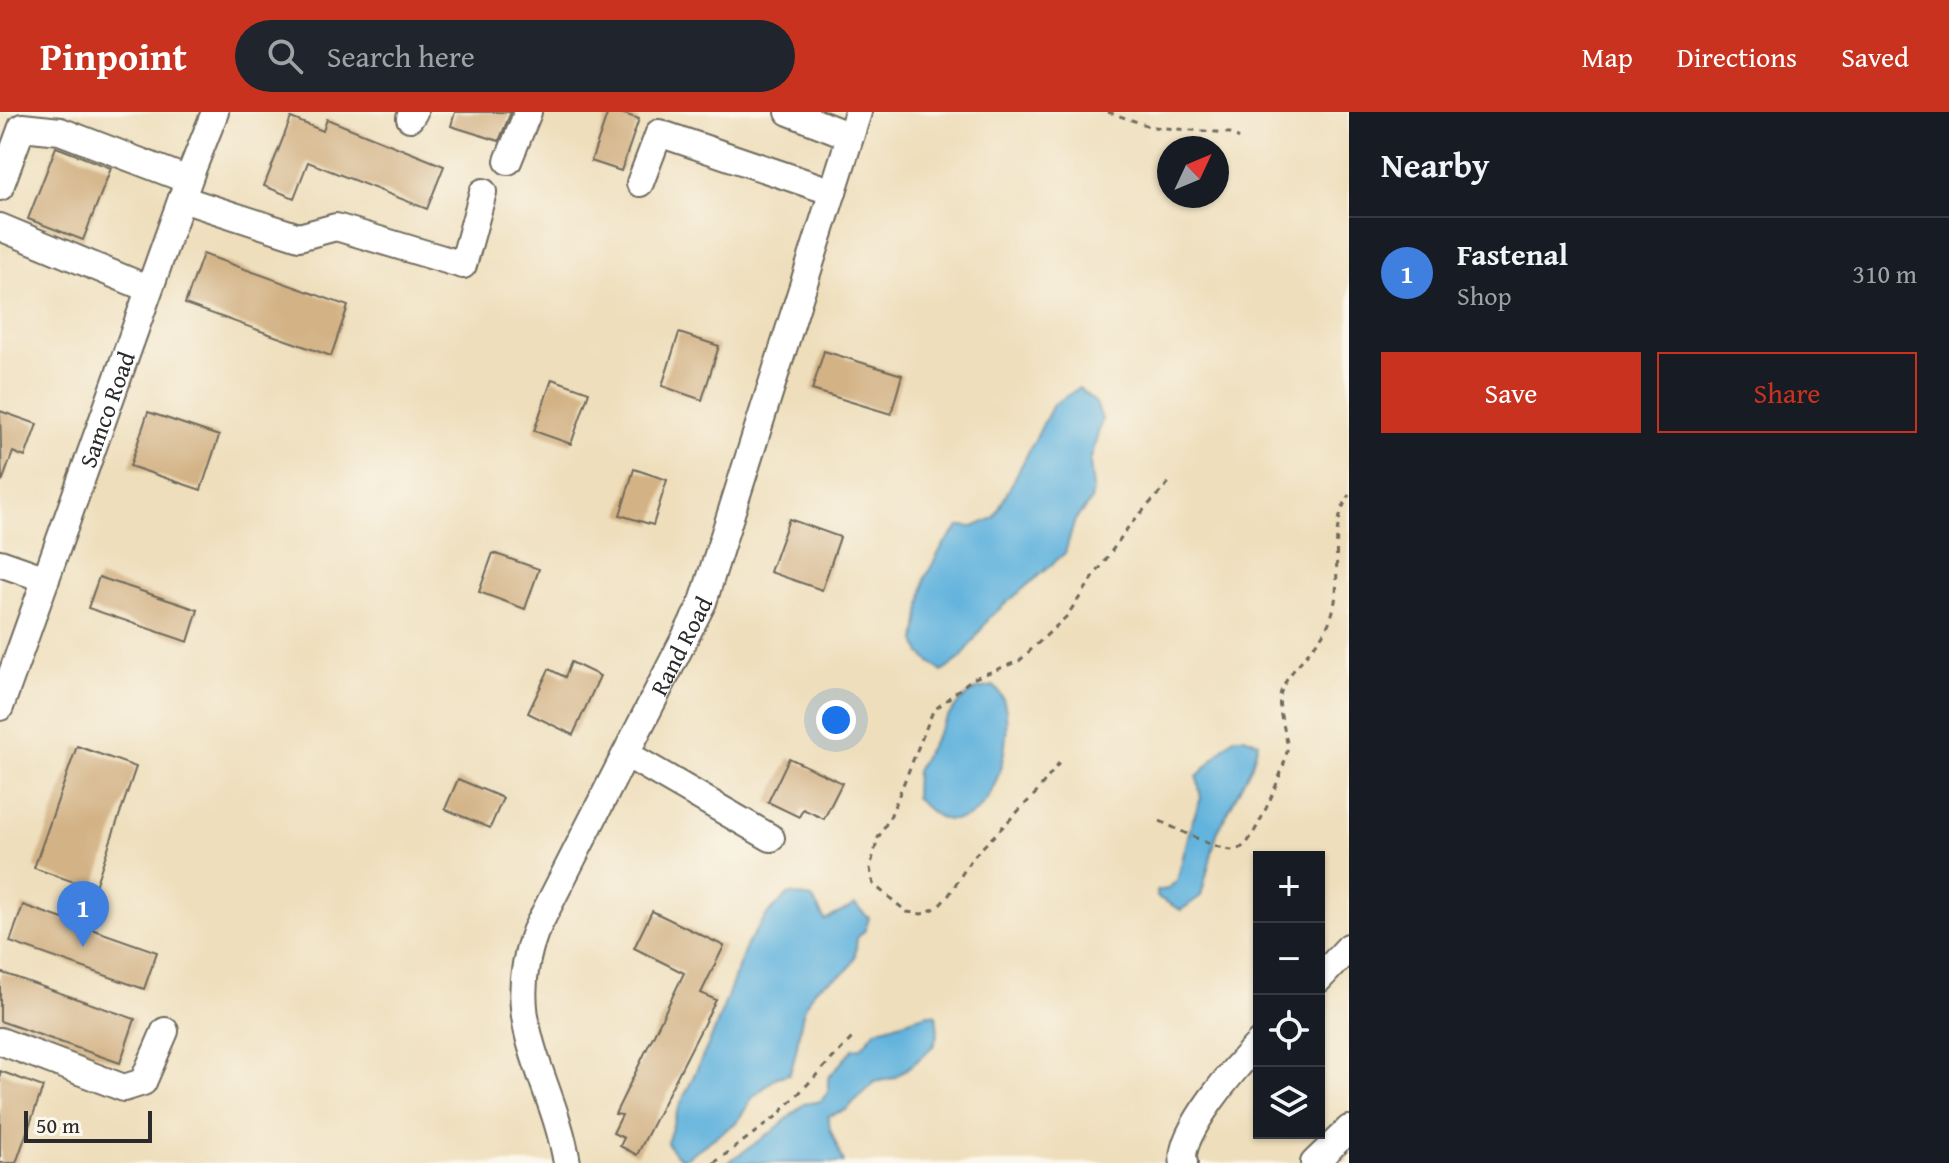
<!DOCTYPE html>
<meta charset="utf-8">
<style>
body{margin:0;font-family:"Gentium Book Plus",serif;background:#20242c;color:#f1f3f6}
.controls{position:absolute;right:24px;bottom:24px;display:grid;overflow:hidden;border-radius:0px;box-shadow:0 2px 6px #0004}
.controls button{width:72px;height:72px;display:grid;place-items:center;padding:0;border:0;border-bottom:2px solid #363941;background:#171b24;color:#f1f3f6;font:40px sans-serif}
.compass{position:absolute;left:1157px;top:24px;width:72px;height:72px;border-radius:50%;background:#171b24;box-shadow:0 2px 6px #0004;rotate:46deg}
.scale{position:absolute;left:24px;bottom:20px;width:128px;box-sizing:border-box;padding-left:8px;border:4px solid #2b2b2b;border-top:0;font-size:22px;line-height:28px;white-space:nowrap;color:#2b2b2b;-webkit-text-stroke:6px #fbf7ec;paint-order:stroke}
.you{position:absolute;left:836px;top:608px;width:28px;height:28px;margin:-20px;border:6px solid #fff;border-radius:50%;background:#1a73e8;box-shadow:0 0 0 12px #1a73e833}
.badge{display:grid;place-items:center;width:52px;height:52px;border-radius:50%;background:#c8321e;color:#fff;font-size:26px;font-weight:700}
.pin{position:absolute;translate:-50% -66px;filter:drop-shadow(0 2px 4px #0008)}
.pin::after{content:'';position:absolute;top:42px;width:28px;height:24px;background:inherit;clip-path:polygon(0 0,100% 0,50% 100%)}
.list{margin:0;padding:0;list-style:none}
h2{display:flex;justify-content:space-between;align-items:center;height:104px;margin:0;padding:0 32px;font-size:34px}
h2 small{font-size:26px;font-weight:400;color:#9ea1a6}
.list li{display:grid;grid-template-columns:52px 1fr auto;gap:24px;align-items:center;box-sizing:border-box;height:112px;padding:0 32px;border-top:2px solid #363941}
.list b{display:block;font-size:30px;white-space:nowrap}
.list p{margin:0;font-size:26px;white-space:nowrap;color:#9ea1a6}
.list em{font-size:26px;font-style:normal;color:#9ea1a6}
.actions{display:flex;gap:16px;padding:24px 32px}
.actions a{flex:1;padding:18px 0;border:2px solid #c8321e;border-radius:0px;text-align:center;font-size:28px;color:#c8321e}
.actions .main{background:#c8321e;color:#fff}
.icon{flex:none;width:44px;height:44px;fill:none;stroke:currentColor;stroke-width:2;stroke-linecap:round;stroke-linejoin:round}
.map{position:relative;flex:none;width:1349px;height:1051px;overflow:hidden}
header{display:flex;align-items:center;gap:48px;box-sizing:border-box;height:112px;padding:0 40px;background:#c8321e;color:#fff}
header strong{font-size:38px}
nav{display:flex;gap:44px;margin-inline-start:auto;font-size:28px}
.search{width:560px;height:72px;background:#20242c;display:flex;align-items:center;gap:20px;box-sizing:border-box;padding:0 28px;border-radius:44px;color:#9ea1a6;font-size:30px}
main{display:flex}
aside{flex:1;background:#171b24}
.map>svg:first-child{display:block}
.water{fill:#62b3dd;stroke:#466f84;stroke-width:2}
.building{fill:#d3b285}
.lines{fill:none;stroke-linecap:round;stroke-linejoin:round}
.minor-casing{stroke:#6f6a5d;stroke-width:30}
.path{stroke:#6f6a5d;stroke-width:3;stroke-dasharray:6 6;stroke-linecap:butt}
.minor{stroke:#fff;stroke-width:26}
.labels{text-anchor:middle;dominant-baseline:central;stroke-width:7;stroke-linejoin:round;paint-order:stroke}
.street-label{font-size:24px;fill:#2b2b2b;stroke:#fbf7ec}
</style>
<header>
<strong>Pinpoint</strong>
<div class="search"><svg class="icon" aria-label="search" viewBox="0 0 24 24"><circle cx="10" cy="10" r="6"/><path d="M15 15l6 6"/></svg>Search here</div>
<nav><a>Map</a><a>Directions</a><a>Saved</a></nav>
</header>
<main>
<div class="map">
<svg width="1349" height="1051" viewBox="0 0 1349 1051">
<rect width="100%" height="100%" fill="#fbf7ec"/>
<filter id="ink" filterUnits="userSpaceOnUse"><feTurbulence type="fractalNoise" baseFrequency=".0125" numOctaves="2"/><feDisplacementMap in="SourceGraphic" scale="16" xChannelSelector="R" yChannelSelector="G"/><feConvolveMatrix kernelMatrix="1 2 1 2 8 2 1 2 1" color-interpolation-filters="sRGB"/></filter>
<filter id="wash" filterUnits="userSpaceOnUse"><feTurbulence type="fractalNoise" baseFrequency=".006" numOctaves="4" result="noise"/><feDisplacementMap in="SourceGraphic" scale="32" xChannelSelector="R" yChannelSelector="G"/><feGaussianBlur stdDeviation="1.8" result="paint"/><feColorMatrix in="noise" values="0 0 0 0 0 0 0 0 0 0 0 0 0 0 0 0 0 1.4 0 .05"/><feComposite in="paint" operator="in"/></filter>
<g filter="url(#wash)">
<rect width="100%" height="100%" fill="#eedebb"/>
<g class="water">
<path d="M1079,276L1096,291L1102,307L1090,350L1093,377L1091,389L1075,408L1065,441L990,505L961,546L942,560L921,542L916,529L925,466L943,433L960,414L974,415L994,406L1053,293Z"/>
<path d="M994,574C998,579 1003,584 1004,590C1013,622 998,711 951,708C936,708 926,695 915,685L916,659L944,610L960,589L977,577Z"/>
<path d="M1234,625H1244L1258,630L1252,653L1217,721L1201,784L1181,798L1157,785V779L1167,777L1177,769L1191,713L1201,686L1197,665Z"/>
<path d="M789,782L812,786L825,808L855,793L869,806L865,818L857,826C856,833 856,844 853,850C845,867 824,866 814,879C795,904 802,935 789,962L777,965L753,985L737,1010L684,1047L675,1042L667,1031L677,1000L714,920L747,832L767,803Z"/>
<path d="M928,902L936,903L938,919L934,933L915,951L894,966L874,970L846,998L828,1004L830,1017L844,1051H727L772,1020L804,992L821,989L828,980V966L853,937L861,936L876,918Z"/>
</g>
<g id="blocks">
<g class="building">
<path d="M455,0H511L499,29L451,14Z"/>
<path d="M608,0H618L639,7L621,59L591,49Z"/>
<path d="M291,6L323,19L327,7L444,54L427,97L308,50L294,86L264,74Z"/>
<path d="M56,35L111,56L83,128L28,107Z"/>
<path d="M203,142L348,194L331,244L185,192Z"/>
<path d="M679,221L719,234L702,288L662,274Z"/>
<path d="M824,239L902,263L891,302L812,278Z"/>
<path d="M552,267L589,280L571,332L534,319Z"/>
<path d="M0,299L37,312L25,345L13,340L2,370Z"/>
<path d="M148,300L219,324L201,378L130,354Z"/>
<path d="M634,357L667,368L653,413L620,403Z"/>
<path d="M789,407L840,425L822,478L770,460Z"/>
<path d="M493,441L539,457L525,497L479,480Z"/>
<path d="M99,465L198,498L188,530L88,496Z"/>
<path d="M571,550L600,564L573,623L528,601L549,557L565,565Z"/>
<path d="M77,634L136,655L94,777L34,756Z"/>
<path d="M789,646L842,671L824,707L803,697L799,705L768,690Z"/>
<path d="M458,667L503,686L490,716L445,697Z"/>
<path d="M23,793L157,840L144,877L10,830Z"/>
<path d="M652,799L724,834L701,881L716,888L637,1043L620,1034L624,1026L613,1021L622,1003L615,1002L684,861L634,836Z"/>
<path d="M0,860L135,907L120,951L0,909Z"/>
<path d="M0,959L43,975L16,1051H0Z"/>
</g>
</g>
</g>
<g filter="url(#ink)">
<use href="#blocks" fill-opacity="0" stroke="#6f6a5d" stroke-width="2"/>
<g class="lines">
<g class="minor-casing">
<g id="minor">
<path d="M789,0L850,24"/>
<path d="M410,6L414,0"/>
<path d="M508,49L528,0"/>
<path d="M640,71L659,21L833,80"/>
<path d="M0,75L22,15L60,19L188,68"/>
<path d="M182,87L299,125L336,115L463,153L483,80"/>
<path d="M0,115L149,177"/>
<path d="M0,451L46,467"/>
<path id="s1" d="M0,595L192,58L215,0"/>
<path d="M626,642L771,726"/>
<path d="M1319,867L1349,835"/>
<path d="M0,929L124,976L143,970L165,919"/>
<path id="s2" d="M567,1051C553,965 500,912 535,820L703,490L858,0"/>
<path d="M1184,1051C1175,1024 1239,951 1259,931"/>
<path d="M1314,1051L1349,1017"/>
</g>
</g>
<g class="path">
<path d="M1108,0L1152,15L1230,21L1239,27"/>
<path d="M1059,651L1037,680L972,746L949,783L938,795L922,802L907,800L873,772L870,756L878,726L890,705L933,599L972,567L1019,549L1066,505L1129,414L1172,367"/>
<path d="M1160,709C1175,716 1219,739 1234,738C1237,738 1243,735 1245,733C1257,721 1286,655 1287,638C1288,620 1277,603 1280,584C1284,560 1320,535 1330,508C1346,467 1325,422 1349,383"/>
<path d="M714,1051L777,1004L854,924"/>
</g>
<use href="#minor" class="minor"/>
</g>
</g>
<g class="labels">
<g class="street-label">
<text stroke="none"><textPath href="#s1" startOffset="316">Samco Road</textPath></text>
<text stroke="none"><textPath href="#s2" startOffset="560">Rand Road</textPath></text>
</g>
</g>
</svg>
<div class="controls">
<button>+</button>
<button>−</button>
<button><svg class="icon" aria-label="locate" viewBox="0 0 24 24"><circle cx="12" cy="12" r="6"/><path d="M12 2v4M12 18v4M2 12h4M18 12h4"/></svg></button>
<button><svg class="icon" aria-label="layers" viewBox="0 0 24 24"><path d="M12 4l9 5-9 5-9-5zM3 14l9 5 9-5"/></svg></button>
</div>
<svg class="compass" viewBox="-18 -18 36 36"><path d="M0-13l5 13h-10z" fill="#e53935"/><path d="M0 13l5-13h-10z" fill="#9ea1a6"/></svg>
<div class="scale">50 m</div>
<div class="you"></div>
<div class="pin badge" style="left:83px;top:835px;background:#3f7fe0">1</div>
</div>
<aside>
<h2>Nearby<small></small></h2>
<ul class="list">
<li><span class="badge" style="background:#3f7fe0">1</span><div><b>Fastenal</b><p>Shop</p></div><em>310 m</em></li>
</ul>
<div class="actions"><a class="main">Save</a><a>Share</a></div>
</aside>
</main>
